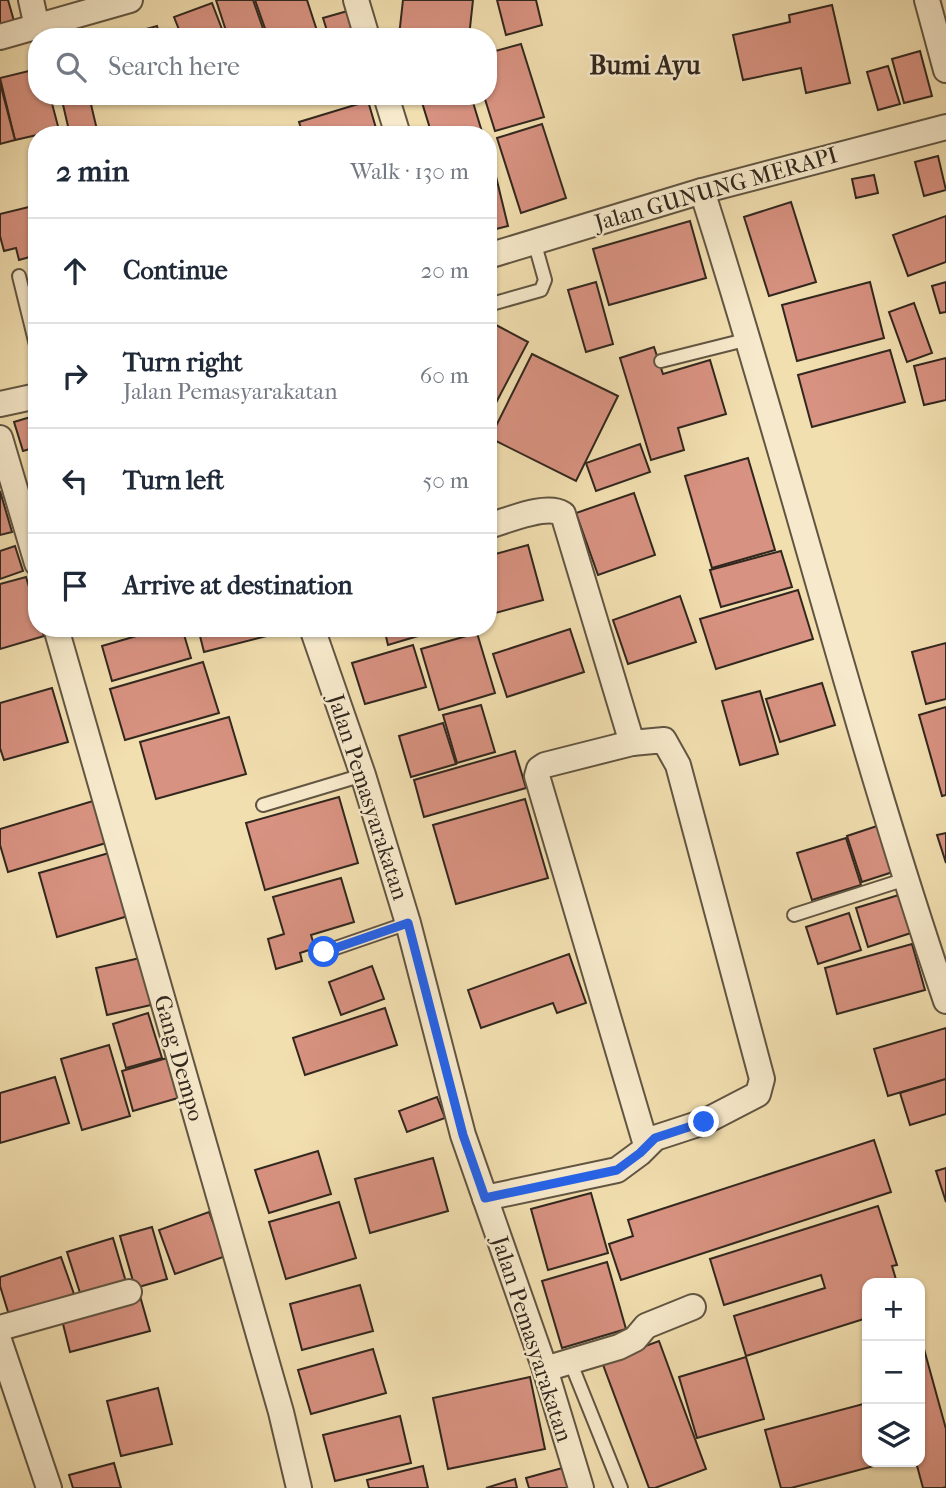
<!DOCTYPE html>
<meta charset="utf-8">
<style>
body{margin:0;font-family:"IM FELL French Canon",serif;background:#f6f6f7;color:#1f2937}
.controls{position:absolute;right:21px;bottom:21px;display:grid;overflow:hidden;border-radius:14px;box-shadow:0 2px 5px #0004}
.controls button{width:63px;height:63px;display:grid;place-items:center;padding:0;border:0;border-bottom:2px solid #e0e1e3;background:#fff;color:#1f2937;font:35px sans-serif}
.stop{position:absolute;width:21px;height:21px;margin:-16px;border:5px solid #2563eb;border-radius:50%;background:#fff}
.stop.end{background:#2563eb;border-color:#fff;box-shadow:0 2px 7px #0008}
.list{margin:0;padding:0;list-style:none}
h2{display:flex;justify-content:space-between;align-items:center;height:91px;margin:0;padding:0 28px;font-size:30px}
h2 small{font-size:23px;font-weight:400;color:#747a83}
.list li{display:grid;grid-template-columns:46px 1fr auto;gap:21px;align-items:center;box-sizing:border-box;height:105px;padding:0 28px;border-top:2px solid #e0e1e3}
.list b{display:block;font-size:26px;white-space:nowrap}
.list p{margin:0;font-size:23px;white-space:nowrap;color:#747a83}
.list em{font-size:23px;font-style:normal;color:#747a83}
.icon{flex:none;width:38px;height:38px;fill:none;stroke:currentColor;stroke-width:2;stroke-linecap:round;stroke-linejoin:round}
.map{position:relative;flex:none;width:946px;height:1488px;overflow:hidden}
.search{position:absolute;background:#fff;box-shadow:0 2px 5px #0004;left:28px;top:28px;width:469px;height:77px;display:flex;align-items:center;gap:18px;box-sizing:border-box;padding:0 24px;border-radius:28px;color:#747a83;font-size:26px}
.panel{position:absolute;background:#fff;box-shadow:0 2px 5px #0004;left:28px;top:126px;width:469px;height:511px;border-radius:28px}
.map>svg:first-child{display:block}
.building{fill:#d89281;stroke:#31271e;stroke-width:2}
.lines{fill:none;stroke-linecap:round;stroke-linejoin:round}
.service-casing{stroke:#615542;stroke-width:16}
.minor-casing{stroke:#615542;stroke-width:28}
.service{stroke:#f7eacc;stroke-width:12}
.minor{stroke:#f7eacc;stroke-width:24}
.route{stroke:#2563eb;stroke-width:9}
.labels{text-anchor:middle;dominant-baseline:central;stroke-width:5;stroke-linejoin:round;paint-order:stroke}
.street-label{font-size:23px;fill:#31271e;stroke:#f7eacc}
.quarter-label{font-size:26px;font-weight:bold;fill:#31271e;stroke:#f7eacc}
</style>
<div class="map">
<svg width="946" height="1488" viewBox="0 0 946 1488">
<rect width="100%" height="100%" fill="#f2dfb0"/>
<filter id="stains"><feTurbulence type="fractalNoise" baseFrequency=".00286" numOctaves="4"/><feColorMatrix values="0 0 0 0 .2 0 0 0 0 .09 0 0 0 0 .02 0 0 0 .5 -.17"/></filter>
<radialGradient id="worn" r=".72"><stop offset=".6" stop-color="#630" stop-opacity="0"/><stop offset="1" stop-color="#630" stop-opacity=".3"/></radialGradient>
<g class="building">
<path d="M0,0H8L14,21L0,24Z"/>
<path d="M216,0H253L266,37H228Z"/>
<path d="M255,0H307L319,37H268Z"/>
<path d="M403,0H473L469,37L399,36Z"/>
<path d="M497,0H536L542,25L506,35Z"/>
<path d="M212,3L225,37H182L174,17Z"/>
<path d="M832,5L850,83L806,93L801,68L743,80L733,35L790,22L789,15Z"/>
<path d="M351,10L359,37H329L323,18Z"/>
<path d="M157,26L160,37H121V36Z"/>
<path d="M109,32L110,37H90Z"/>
<path d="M521,44L544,117L495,131L484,96H488V53Z"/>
<path d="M920,51L932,96L904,103L892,59Z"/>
<path d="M888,66L900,104L878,110L867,72Z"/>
<path d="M37,69V96H50L59,130L15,140L0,78Z"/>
<path d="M0,83L15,140L0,144Z"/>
<path d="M61,96H89L98,134L70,135Z"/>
<path d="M420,96H471L483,135H432Z"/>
<path d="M368,101L378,135H303L299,122Z"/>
<path d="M542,124L566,198L521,213L497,138Z"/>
<path d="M491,156L508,226L488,231V157Z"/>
<path d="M938,156L946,190L924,196L915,162Z"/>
<path d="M874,175L878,193L856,198L852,179Z"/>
<path d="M791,202L816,282L769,296L744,217Z"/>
<path d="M37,205V255L19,260L16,248L4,251L0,236V214Z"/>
<path d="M946,216V262L908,276L893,235Z"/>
<path d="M690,221L706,278L609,305L593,249Z"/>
<path d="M596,282L613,344L586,352L568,290Z"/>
<path d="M870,282L884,338L797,361L782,305Z"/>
<path d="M946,282V312L940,313L932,286Z"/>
<path d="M914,303L932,353L907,362L889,312Z"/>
<path d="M496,325L528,342L489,416L488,340Z"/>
<path d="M654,347L663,374L710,360L726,414L678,428L684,450L651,460L620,358Z"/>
<path d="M890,350L905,402L812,427L798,375Z"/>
<path d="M532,354L618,396L576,481L490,438Z"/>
<path d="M946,358V400L924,405L914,366Z"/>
<path d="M37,415V447L23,451L14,422Z"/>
<path d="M640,444L650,472L596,491L586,463Z"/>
<path d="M748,458L775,550L712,568L685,476Z"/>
<path d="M0,491L12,532L0,535Z"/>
<path d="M634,493L655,555L598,575L576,513Z"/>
<path d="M528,545L543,600L488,615V556Z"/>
<path d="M15,546L23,571L0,579V551Z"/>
<path d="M781,551L792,587L721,607L710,570Z"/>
<path d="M26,577L37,613V628H41L44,636L0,649V584Z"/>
<path d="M798,590L813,639L716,669L700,619Z"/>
<path d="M680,596L696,642L628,664L613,620Z"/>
<path d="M164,628H182L191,658L112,681L102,646Z"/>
<path d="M198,628H285L286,631L204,652Z"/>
<path d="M384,628H445L388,645Z"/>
<path d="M570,629L584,672L507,697L493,654Z"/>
<path d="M477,633L495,693L439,710L421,649Z"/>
<path d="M946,643V699L926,704L912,652Z"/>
<path d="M413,645L426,687L365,704L352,663Z"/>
<path d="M203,662L219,713L125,740L110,689Z"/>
<path d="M822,683L835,725L780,742L766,699Z"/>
<path d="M52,688L68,742L4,760L0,748V703Z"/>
<path d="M760,691L778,754L740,765L722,701Z"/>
<path d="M481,705L495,752L457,763L443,715Z"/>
<path d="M946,707V795L942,796L919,715Z"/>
<path d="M229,717L246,774L156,799L140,742Z"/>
<path d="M443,723L456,764L411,777L399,736Z"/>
<path d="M515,751L526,788L424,817L414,780Z"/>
<path d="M339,797L358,863L265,890L246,823Z"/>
<path d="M525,799L548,878L456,904L433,825Z"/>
<path d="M93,801L106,843L8,872L0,845V829Z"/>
<path d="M886,823L902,869L862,882L847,836Z"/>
<path d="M946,833V863L937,835Z"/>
<path d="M846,838L861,885L812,900L797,853Z"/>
<path d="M109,853L128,916L57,937L39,873Z"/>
<path d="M341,878L354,922L311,935L315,948L300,953L302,961L276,969L268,939L284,934L273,897Z"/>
<path d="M902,894L914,932L868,947L856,908Z"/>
<path d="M849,913L861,950L818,964L806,927Z"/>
<path d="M912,944L925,990L837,1014L825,968Z"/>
<path d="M569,954L586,1003L557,1013L553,1003L481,1028L468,990Z"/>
<path d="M140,958L151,1005L107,1015L96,968Z"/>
<path d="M372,966L384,999L341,1015L329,982Z"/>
<path d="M385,1008L397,1045L305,1075L293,1038Z"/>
<path d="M148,1013L162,1058L126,1068L113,1024Z"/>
<path d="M946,1028V1079L888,1096L874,1049Z"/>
<path d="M109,1045L130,1116L82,1130L61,1059Z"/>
<path d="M167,1058L178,1098L133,1111L122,1071Z"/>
<path d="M55,1077L69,1123L0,1143V1093Z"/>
<path d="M946,1079V1114L910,1125L900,1093Z"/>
<path d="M437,1097L445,1118L407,1132L399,1111Z"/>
<path d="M874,1140L891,1192L621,1280L609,1244L633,1236L628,1220Z"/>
<path d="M318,1151L331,1194L269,1213L255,1170Z"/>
<path d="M433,1158L448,1211L370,1233L355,1179Z"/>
<path d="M946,1168V1202L936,1171Z"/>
<path d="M591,1193L608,1253L548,1270L531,1209Z"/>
<path d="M339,1202L356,1258L286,1279L269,1222Z"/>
<path d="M878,1206L897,1265L892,1266L897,1283H867V1318L746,1356L734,1316L825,1288L821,1275L724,1305L710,1259Z"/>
<path d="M209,1212L226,1256L175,1274L159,1230Z"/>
<path d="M152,1227L167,1279L135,1288L120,1236Z"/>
<path d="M113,1238L126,1282L81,1296L67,1252Z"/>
<path d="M61,1257L74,1294L9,1315L0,1286V1277Z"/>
<path d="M607,1262L626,1329L562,1348L542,1281Z"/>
<path d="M360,1285L373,1331L302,1350L290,1304Z"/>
<path d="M140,1296L150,1331L70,1352L61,1316Z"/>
<path d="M659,1341L706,1469L655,1488H649L602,1362Z"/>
<path d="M373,1349L386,1393L311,1414L298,1370Z"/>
<path d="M924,1349L946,1429V1487L942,1488H923L916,1462H920V1350Z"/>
<path d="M746,1357L764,1419L697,1438L679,1377Z"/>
<path d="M530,1377L545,1449L448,1469L433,1398Z"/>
<path d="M158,1388L172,1444L121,1456L107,1401Z"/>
<path d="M867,1403V1462H889L791,1488H781L765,1430Z"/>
<path d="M400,1416L411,1463L335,1481L323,1435Z"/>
<path d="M114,1463L121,1488H73L69,1475Z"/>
<path d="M423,1466L428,1488H369L367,1480Z"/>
<path d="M566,1467L571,1488H529L526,1478Z"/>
<path d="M515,1479L517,1488H486Z"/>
</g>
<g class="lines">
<g class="service-casing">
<g id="service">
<path d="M19,276L37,349"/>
<path d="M488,305L541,290L545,280L534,241"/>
<path d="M661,361L749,339"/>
<path d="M263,805L363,775"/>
<path d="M794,915L906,879"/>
<path d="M324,952L408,923"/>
<path d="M570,1361L621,1488"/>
</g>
</g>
<g class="minor-casing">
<g id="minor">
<path d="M31,0L37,27"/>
<path d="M356,0L367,37"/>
<path d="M927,0L946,70"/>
<path d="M0,37L130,0"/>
<path d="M386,96L398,135"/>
<path d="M702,191C788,459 855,734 946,1001"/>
<path d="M488,256L702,191L946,127"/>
<path d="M0,404L37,396"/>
<path d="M0,438L37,563"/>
<path d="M488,526C507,521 546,503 563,514L632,743"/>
<path d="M56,628L281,1412L299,1488"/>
<path d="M312,628L363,775L408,923L463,1135L545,1369L581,1488"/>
<path d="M485,1198L617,1170L640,1153L655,1138L704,1122L758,1094L762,1079L678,765L664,740L632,743L545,765L539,769L537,776L646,1145"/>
<path d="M0,1328L129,1292"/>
<path d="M0,1343L49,1488"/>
<path d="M545,1369L619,1347L635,1339L646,1326L693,1307"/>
</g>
</g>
<use href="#service" class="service"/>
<use href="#minor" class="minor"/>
</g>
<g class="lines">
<path class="route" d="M324,952L408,923L463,1135L485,1198L617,1170L640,1153L655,1138L704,1122"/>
</g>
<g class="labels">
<g class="street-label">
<text transform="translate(716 189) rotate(-16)">Jalan GUNUNG MERAPI</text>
<text transform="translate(368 797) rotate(72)">Jalan Pemasyarakatan</text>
<text transform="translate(179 1058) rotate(74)">Gang Dempo</text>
<text transform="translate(532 1339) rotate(72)">Jalan Pemasyarakatan</text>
</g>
<g class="quarter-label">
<text x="645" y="65">Bumi Ayu</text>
</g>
</g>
<rect width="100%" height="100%" filter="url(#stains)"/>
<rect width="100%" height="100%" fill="url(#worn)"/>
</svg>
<div class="controls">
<button>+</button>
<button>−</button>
<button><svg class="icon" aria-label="layers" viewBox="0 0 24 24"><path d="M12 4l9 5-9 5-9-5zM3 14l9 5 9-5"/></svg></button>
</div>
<div class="stop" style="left:324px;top:952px"></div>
<div class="stop end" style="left:704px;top:1122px"></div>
<div class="search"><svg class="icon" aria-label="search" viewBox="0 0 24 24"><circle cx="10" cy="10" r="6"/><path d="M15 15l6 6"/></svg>Search here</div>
<section class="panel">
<h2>2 min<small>Walk · 130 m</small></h2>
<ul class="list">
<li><svg class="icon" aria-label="ahead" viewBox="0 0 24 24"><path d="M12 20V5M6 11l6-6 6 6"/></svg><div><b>Continue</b></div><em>20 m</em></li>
<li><svg class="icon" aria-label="right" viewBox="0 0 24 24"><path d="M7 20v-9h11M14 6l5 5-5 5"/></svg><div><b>Turn right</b><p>Jalan Pemasyarakatan</p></div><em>60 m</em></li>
<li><svg class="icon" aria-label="left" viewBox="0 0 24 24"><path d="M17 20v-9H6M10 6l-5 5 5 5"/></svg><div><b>Turn left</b></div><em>50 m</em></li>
<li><svg class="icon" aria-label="arrive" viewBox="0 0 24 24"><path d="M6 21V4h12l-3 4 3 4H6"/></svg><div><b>Arrive at destination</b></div></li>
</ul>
</section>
</div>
